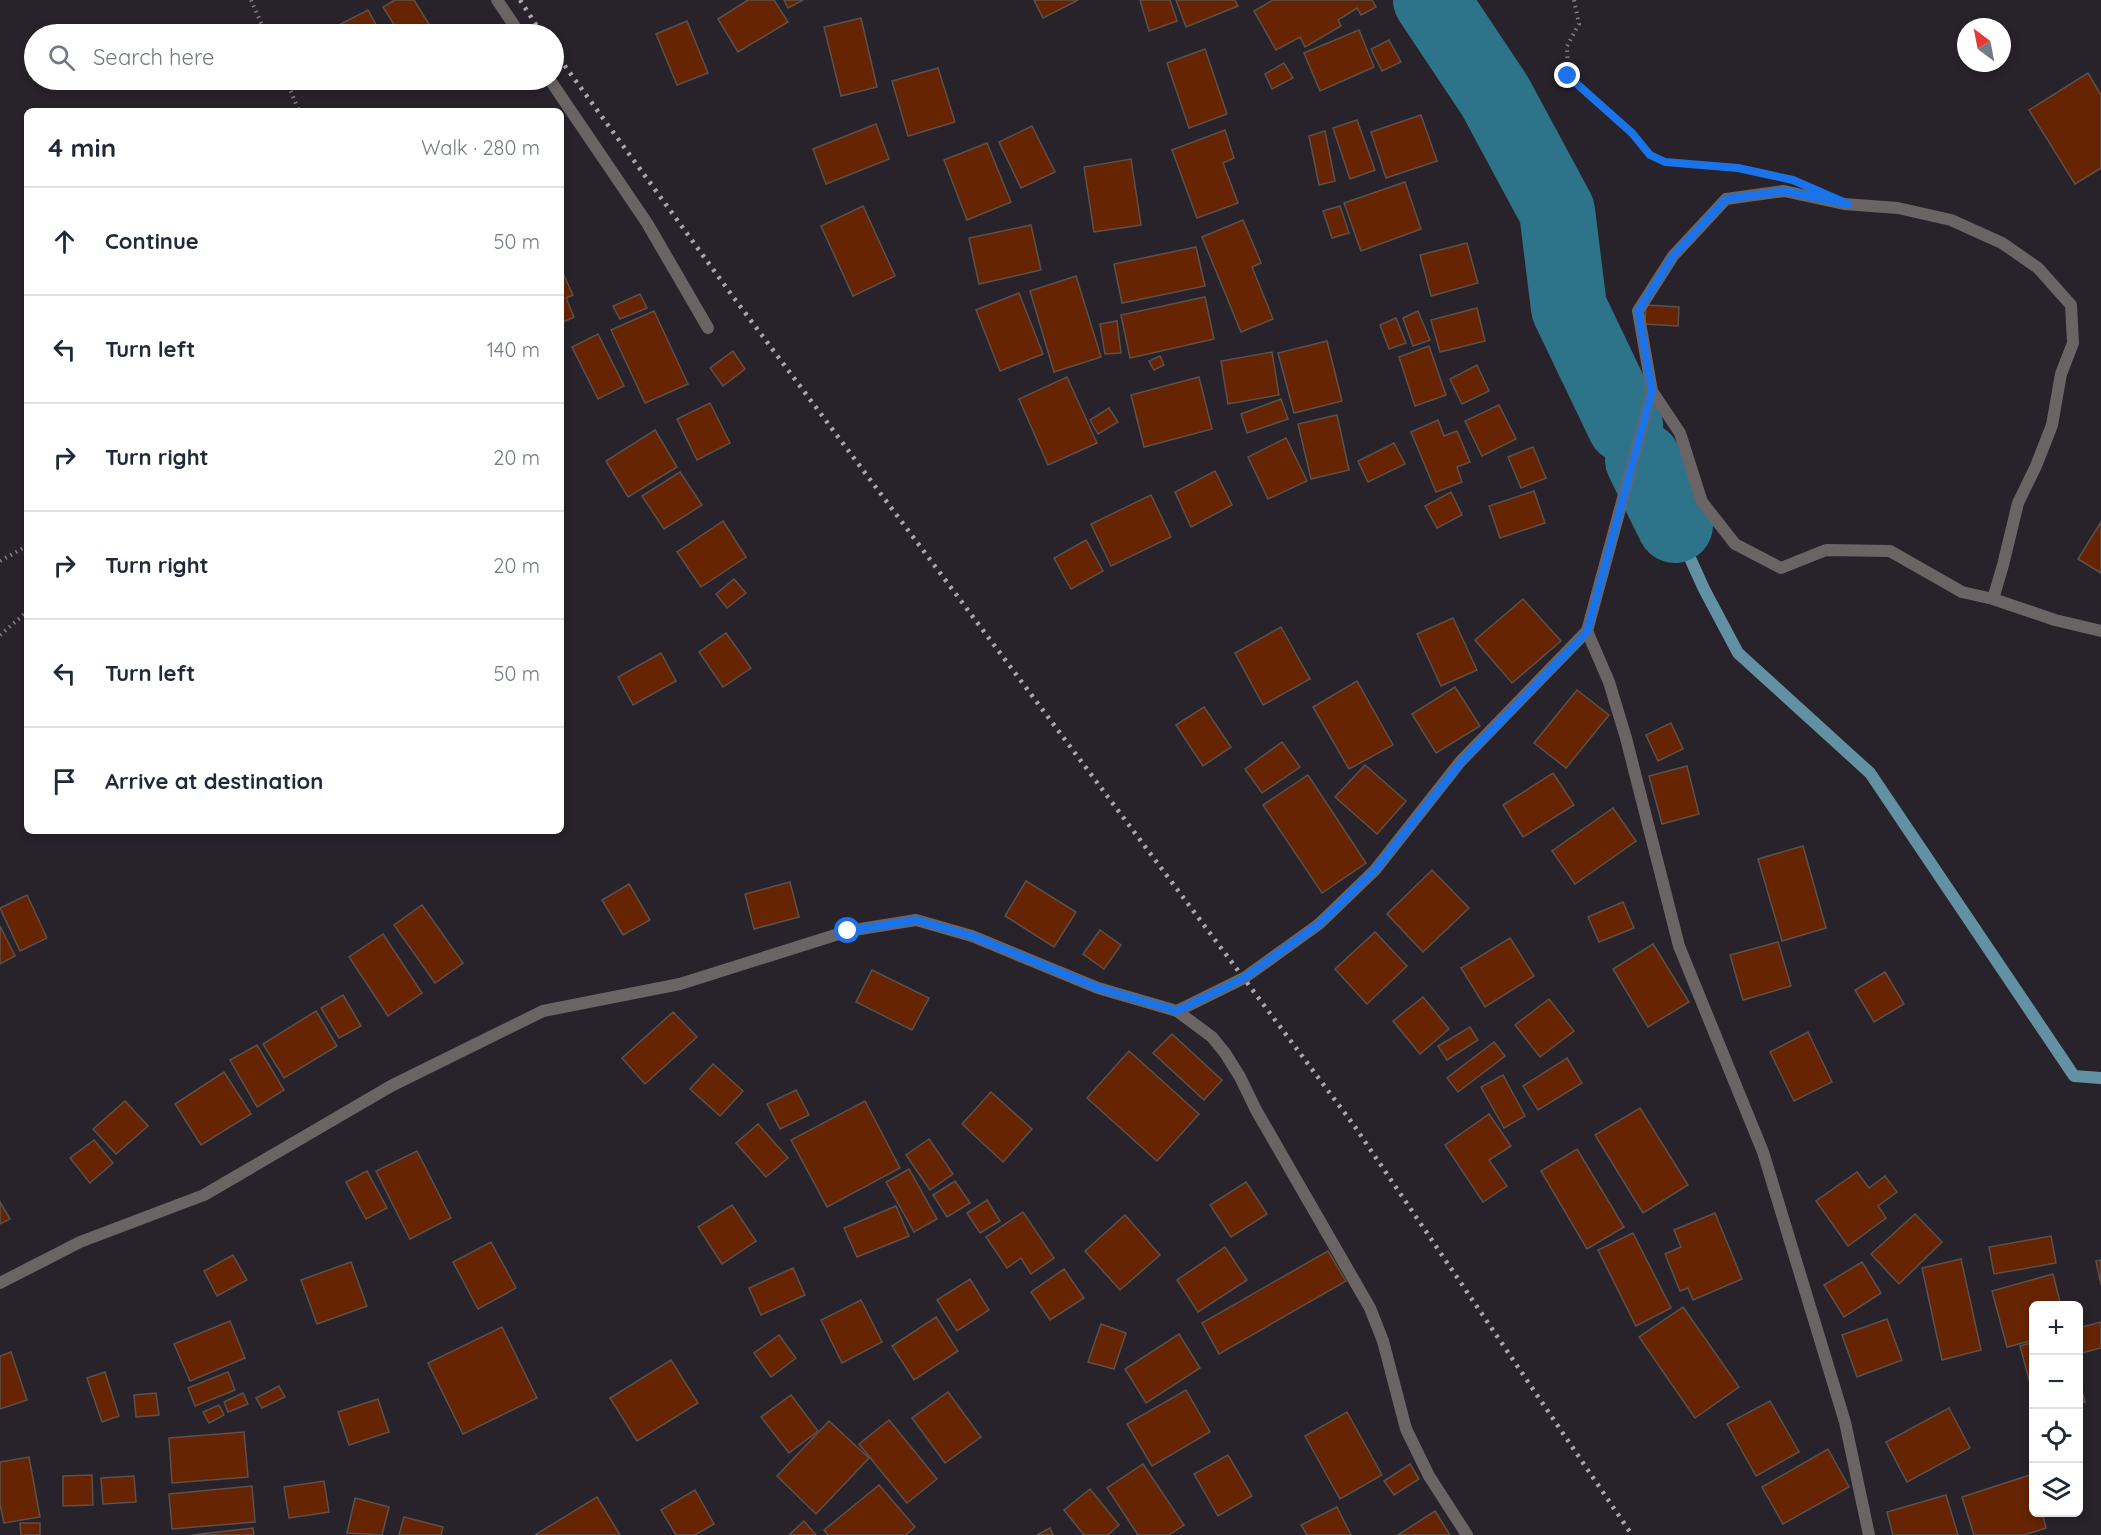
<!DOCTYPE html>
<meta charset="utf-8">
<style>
body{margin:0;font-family:Quicksand,sans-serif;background:#f6f6f7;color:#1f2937}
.controls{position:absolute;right:18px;bottom:18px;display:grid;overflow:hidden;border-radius:9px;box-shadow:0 3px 9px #0003}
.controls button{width:54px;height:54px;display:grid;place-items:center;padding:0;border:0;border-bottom:2px solid #e0e1e3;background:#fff;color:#1f2937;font:30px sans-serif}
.compass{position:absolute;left:1957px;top:18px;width:54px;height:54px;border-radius:50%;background:#fff;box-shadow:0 3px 9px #0003;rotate:328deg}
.stop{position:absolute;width:18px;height:18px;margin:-14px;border:4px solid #1a73e8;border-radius:50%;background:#fff}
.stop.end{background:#1a73e8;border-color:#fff;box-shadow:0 2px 6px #0008}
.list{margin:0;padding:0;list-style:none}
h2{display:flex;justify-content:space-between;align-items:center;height:78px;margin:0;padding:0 24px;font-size:26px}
h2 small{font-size:20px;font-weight:400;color:#747a83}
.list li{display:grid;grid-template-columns:39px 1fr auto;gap:18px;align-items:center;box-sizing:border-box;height:108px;padding:0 24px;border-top:2px solid #e0e1e3}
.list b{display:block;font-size:22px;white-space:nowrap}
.list em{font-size:20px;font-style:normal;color:#747a83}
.icon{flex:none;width:33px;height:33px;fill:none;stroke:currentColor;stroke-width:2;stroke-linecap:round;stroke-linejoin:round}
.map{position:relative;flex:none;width:2101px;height:1535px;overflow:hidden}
.search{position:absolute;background:#fff;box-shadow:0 3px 9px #0003;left:24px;top:24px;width:540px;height:66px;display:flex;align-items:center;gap:15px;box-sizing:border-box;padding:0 21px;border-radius:33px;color:#747a83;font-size:22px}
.panel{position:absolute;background:#fff;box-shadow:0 3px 9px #0003;left:24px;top:108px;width:540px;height:726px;border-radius:9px}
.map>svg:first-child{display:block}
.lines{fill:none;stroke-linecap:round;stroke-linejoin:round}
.stream{stroke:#6191a3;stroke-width:12}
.river{stroke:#2d738a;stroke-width:76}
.building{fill:#662402;stroke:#5c504c;stroke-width:1.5}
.path{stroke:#827e85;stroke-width:4;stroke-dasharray:1.5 4.5;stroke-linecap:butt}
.street{stroke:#6a6464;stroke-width:12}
.rail{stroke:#a9a6ac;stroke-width:4.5;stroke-dasharray:3 6;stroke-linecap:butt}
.route{stroke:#1a73e8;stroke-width:8}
</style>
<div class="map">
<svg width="2101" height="1535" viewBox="0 0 2101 1535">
<rect width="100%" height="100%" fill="#28232b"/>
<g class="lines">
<path class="stream" d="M1675,525L1704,589L1738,653L1870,773L2074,1076L2101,1078"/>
<g class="river">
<path d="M1431,0L1495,96L1557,211L1569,308L1625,425"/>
<path d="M1643,460L1675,525"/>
</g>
</g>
<g class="building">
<path d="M395,0H414L435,34H400L383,7Z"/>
<path d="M748,0H774L788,22L738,52L718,19Z"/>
<path d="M784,0H803L788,8Z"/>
<path d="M1034,0H1078L1043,18Z"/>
<path d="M1140,0H1170L1177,21L1149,31Z"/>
<path d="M1176,0H1235L1238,6L1186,27Z"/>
<path d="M1273,0H1372L1376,7L1361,15L1357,8L1338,20L1341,26L1305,47L1300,37L1276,50L1254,11Z"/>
<path d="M368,10L381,34H332L329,30Z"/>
<path d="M861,18L877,87L841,96L824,27Z"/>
<path d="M687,21L708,73L677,85L656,34Z"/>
<path d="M1359,30L1374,67L1320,91L1304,53Z"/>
<path d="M1389,40L1401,62L1382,71L1371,49Z"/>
<path d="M1205,49L1227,114L1189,128L1167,63Z"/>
<path d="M1284,63L1293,78L1272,89L1265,74Z"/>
<path d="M938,68L955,122L908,136L892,81Z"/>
<path d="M2088,73L2101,95V168L2075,184L2029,110Z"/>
<path d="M1421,115L1437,161L1386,178L1371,132Z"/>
<path d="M1357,120L1375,170L1350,179L1333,128Z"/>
<path d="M876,124L889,159L826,184L813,149Z"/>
<path d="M1032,126L1055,172L1021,188L999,142Z"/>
<path d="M1225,130L1234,158L1223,163L1238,203L1197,218L1172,150Z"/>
<path d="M1325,131L1335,181L1319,185L1309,136Z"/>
<path d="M987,143L1011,202L967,220L944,160Z"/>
<path d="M1131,159L1141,225L1094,232L1084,167Z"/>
<path d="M1405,182L1421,229L1361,251L1344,203Z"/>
<path d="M863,206L895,276L853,296L821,226Z"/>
<path d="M1340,206L1349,233L1332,238L1323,211Z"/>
<path d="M1243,220L1261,263L1252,267L1273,319L1241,332L1202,237Z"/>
<path d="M1031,225L1041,270L979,284L969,238Z"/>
<path d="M1467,243L1478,283L1431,296L1420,255Z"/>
<path d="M1196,247L1205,286L1122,303L1114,264Z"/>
<path d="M561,269L573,295L566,298L574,317L561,323Z"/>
<path d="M1076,276L1101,357L1054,372L1030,291Z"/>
<path d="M1019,293L1043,354L1000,371L976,310Z"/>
<path d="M640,294L647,308L620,319L613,306Z"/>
<path d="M1205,297L1214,339L1130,358L1121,315Z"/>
<path d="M1646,305L1679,307L1678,326L1645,324Z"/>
<path d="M1477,308L1485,341L1440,352L1431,320Z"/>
<path d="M654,311L688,384L645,403L611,330Z"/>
<path d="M1418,311L1430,340L1413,346L1403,318Z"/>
<path d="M1396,318L1406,343L1389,349L1380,325Z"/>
<path d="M1117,321L1121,353L1105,354L1100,324Z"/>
<path d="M598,334L624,386L598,399L572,347Z"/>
<path d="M1327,341L1342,401L1294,413L1278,353Z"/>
<path d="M1429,346L1446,395L1415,406L1399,357Z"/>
<path d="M733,351L745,369L723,386L710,368Z"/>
<path d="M1272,352L1279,395L1228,404L1221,361Z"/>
<path d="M1160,356L1164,365L1154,370L1149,361Z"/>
<path d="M1477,365L1489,391L1462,404L1450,379Z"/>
<path d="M1067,377L1097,443L1048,465L1019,399Z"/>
<path d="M1199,377L1212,429L1144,447L1131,395Z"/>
<path d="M1281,399L1288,419L1247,433L1241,414Z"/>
<path d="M710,403L730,443L697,460L677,419Z"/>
<path d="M1499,405L1516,439L1482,456L1465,421Z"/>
<path d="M1109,408L1118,422L1098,434L1090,420Z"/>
<path d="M1337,415L1349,470L1311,479L1298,424Z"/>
<path d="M1438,420L1444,436L1457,431L1470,462L1457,467L1462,482L1436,492L1411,432Z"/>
<path d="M655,430L677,467L628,497L606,461Z"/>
<path d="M1286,438L1307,481L1268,499L1248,457Z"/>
<path d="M1394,443L1405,464L1368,482L1358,461Z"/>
<path d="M1533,447L1546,478L1521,488L1508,457Z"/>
<path d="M1215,471L1232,505L1191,527L1175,492Z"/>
<path d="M680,472L702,505L664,529L642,496Z"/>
<path d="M1534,491L1545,523L1500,538L1489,506Z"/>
<path d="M1451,492L1462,515L1437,528L1425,506Z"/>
<path d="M1151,495L1171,537L1111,566L1091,524Z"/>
<path d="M723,521L746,557L701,587L677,552Z"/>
<path d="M2101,522V573L2078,559Z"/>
<path d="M1086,540L1103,571L1071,589L1054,558Z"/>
<path d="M734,579L746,593L727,608L716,594Z"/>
<path d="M1523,599L1561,641L1512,683L1475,640Z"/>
<path d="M1453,618L1477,670L1441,686L1417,634Z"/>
<path d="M1281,627L1310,679L1263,705L1235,653Z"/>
<path d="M726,633L751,668L723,687L699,652Z"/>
<path d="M661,653L676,681L633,705L618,677Z"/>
<path d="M1357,681L1393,745L1349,769L1313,707Z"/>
<path d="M1455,687L1480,726L1436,753L1412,714Z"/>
<path d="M1577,690L1609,715L1566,768L1534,743Z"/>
<path d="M1204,707L1231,747L1203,766L1176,725Z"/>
<path d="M1671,723L1683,749L1658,761L1646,735Z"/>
<path d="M1282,742L1300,767L1262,793L1245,769Z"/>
<path d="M1365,765L1406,801L1377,834L1335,797Z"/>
<path d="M1687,766L1699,814L1662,824L1649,776Z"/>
<path d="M1553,773L1574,805L1523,837L1503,805Z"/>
<path d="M1308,775L1366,863L1322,893L1263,805Z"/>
<path d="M1613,808L1636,841L1575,884L1552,851Z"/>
<path d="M1803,846L1826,928L1782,941L1758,859Z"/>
<path d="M1432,870L1469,908L1423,952L1387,914Z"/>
<path d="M1026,881L1076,912L1054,947L1005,916Z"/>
<path d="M790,882L799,917L754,929L745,894Z"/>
<path d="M629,884L650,920L623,935L602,900Z"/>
<path d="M27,895L47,938L20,951L0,908Z"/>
<path d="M1623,902L1634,928L1599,942L1588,917Z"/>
<path d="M422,905L463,963L435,983L394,925Z"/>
<path d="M0,926L15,956L0,964Z"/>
<path d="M1100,930L1121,945L1104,969L1083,954Z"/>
<path d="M1375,932L1407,966L1367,1004L1335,969Z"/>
<path d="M383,934L422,993L388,1016L349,957Z"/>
<path d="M1510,938L1534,976L1485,1007L1461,968Z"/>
<path d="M1778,942L1791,986L1743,1000L1730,955Z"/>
<path d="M1653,944L1689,1002L1648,1027L1613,969Z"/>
<path d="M872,970L929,998L912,1030L856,1002Z"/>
<path d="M1885,972L1904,1004L1874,1022L1855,990Z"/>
<path d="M343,995L361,1026L339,1038L321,1008Z"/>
<path d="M1423,997L1449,1029L1420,1054L1393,1021Z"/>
<path d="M1549,999L1574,1031L1540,1057L1515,1025Z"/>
<path d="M316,1011L337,1046L284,1078L263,1044Z"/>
<path d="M673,1012L697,1037L645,1084L622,1058Z"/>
<path d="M1470,1027L1478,1040L1447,1060L1438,1046Z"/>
<path d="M1808,1032L1832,1082L1794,1101L1770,1052Z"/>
<path d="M1172,1034L1222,1080L1204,1100L1153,1053Z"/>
<path d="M1494,1042L1505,1056L1458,1092L1447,1078Z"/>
<path d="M257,1045L284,1090L257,1107L230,1060Z"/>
<path d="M1129,1051L1199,1114L1157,1161L1087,1098Z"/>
<path d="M1567,1058L1582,1083L1538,1110L1523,1086Z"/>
<path d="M713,1064L743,1091L720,1116L690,1089Z"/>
<path d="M224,1072L251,1114L201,1145L175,1104Z"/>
<path d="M1503,1075L1525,1116L1504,1128L1481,1087Z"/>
<path d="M796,1090L809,1115L780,1129L767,1104Z"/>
<path d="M991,1092L1032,1129L1003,1162L962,1124Z"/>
<path d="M125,1101L148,1126L116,1154L93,1129Z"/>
<path d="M865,1101L900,1168L827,1207L791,1140Z"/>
<path d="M1640,1108L1688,1185L1643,1213L1595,1135Z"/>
<path d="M1489,1114L1511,1146L1489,1160L1507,1186L1483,1202L1445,1145Z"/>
<path d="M758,1124L788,1158L766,1177L736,1143Z"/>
<path d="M929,1139L953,1174L930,1190L906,1155Z"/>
<path d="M94,1140L113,1163L90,1183L70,1158Z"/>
<path d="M1577,1149L1624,1227L1587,1249L1541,1171Z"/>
<path d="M417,1151L451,1218L410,1239L376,1171Z"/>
<path d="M909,1169L937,1219L914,1232L886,1182Z"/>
<path d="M367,1171L387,1208L366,1219L346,1182Z"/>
<path d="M1857,1172L1869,1188L1885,1176L1897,1192L1878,1206L1886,1218L1848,1246L1816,1201Z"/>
<path d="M955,1181L970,1203L947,1217L933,1195Z"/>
<path d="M1246,1182L1267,1214L1231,1237L1210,1205Z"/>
<path d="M987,1200L1000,1221L980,1233L967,1213Z"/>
<path d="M0,1202L10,1219L0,1224Z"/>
<path d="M732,1205L756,1241L722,1264L698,1227Z"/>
<path d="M896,1206L909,1236L857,1257L844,1228Z"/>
<path d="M1023,1212L1054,1258L1031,1274L1021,1258L1007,1268L986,1237Z"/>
<path d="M1715,1213L1742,1279L1693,1300L1688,1288L1680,1291L1665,1254L1681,1247L1674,1230Z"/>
<path d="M1915,1214L1942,1242L1899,1284L1871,1254Z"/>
<path d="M1125,1215L1160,1255L1120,1290L1085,1251Z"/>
<path d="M1633,1233L1671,1308L1636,1326L1598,1250Z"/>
<path d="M2051,1236L2056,1263L1994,1274L1989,1247Z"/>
<path d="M491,1242L516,1288L478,1309L453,1262Z"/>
<path d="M1225,1247L1247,1280L1198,1312L1177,1280Z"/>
<path d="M1328,1251L1346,1281L1219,1354L1202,1323Z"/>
<path d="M233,1255L247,1280L217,1296L204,1271Z"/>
<path d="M1961,1259L1981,1350L1942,1360L1922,1268Z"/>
<path d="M2101,1260V1285L2096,1261Z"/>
<path d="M351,1262L367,1306L317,1324L301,1280Z"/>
<path d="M1862,1262L1881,1293L1844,1317L1824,1285Z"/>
<path d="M793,1268L805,1295L761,1315L749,1288Z"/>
<path d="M1064,1269L1084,1298L1050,1320L1031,1292Z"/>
<path d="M2053,1274L2061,1306H2034V1340L2007,1347L1992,1291Z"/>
<path d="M970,1279L989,1310L957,1331L937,1300Z"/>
<path d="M861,1300L882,1342L842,1363L821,1320Z"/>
<path d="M1683,1307L1739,1387L1695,1418L1639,1337Z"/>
<path d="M936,1317L958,1351L914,1380L892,1346Z"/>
<path d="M1887,1319L1902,1360L1857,1377L1842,1335Z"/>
<path d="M230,1321L245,1358L190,1381L174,1344Z"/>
<path d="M2101,1322V1348L2078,1354V1328Z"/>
<path d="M1101,1324L1126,1333L1114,1369L1088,1362Z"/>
<path d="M502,1327L537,1398L463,1434L428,1363Z"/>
<path d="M1179,1334L1200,1368L1146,1403L1125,1369Z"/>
<path d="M779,1335L796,1358L771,1377L754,1353Z"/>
<path d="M2034,1342V1398L2020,1346Z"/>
<path d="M11,1352L27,1400L0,1409V1356Z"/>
<path d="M671,1360L698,1403L637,1441L610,1398Z"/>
<path d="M105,1372L119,1416L102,1422L87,1378Z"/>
<path d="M228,1372L235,1390L195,1406L188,1388Z"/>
<path d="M2078,1376L2085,1402L2078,1404Z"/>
<path d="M279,1386L285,1397L262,1408L256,1398Z"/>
<path d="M1186,1390L1210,1432L1152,1466L1127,1424Z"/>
<path d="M948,1392L981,1437L945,1463L912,1418Z"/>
<path d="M156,1393L159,1415L136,1417L134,1395Z"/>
<path d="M243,1393L248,1404L228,1412L224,1402Z"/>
<path d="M791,1395L818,1431L789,1453L761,1417Z"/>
<path d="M378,1399L389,1432L349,1445L338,1412Z"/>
<path d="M1770,1401L1799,1452L1756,1476L1727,1424Z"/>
<path d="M219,1405L224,1415L209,1423L203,1412Z"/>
<path d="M1949,1408L1970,1448L1907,1482L1886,1442Z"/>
<path d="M1347,1412L1382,1475L1340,1499L1305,1436Z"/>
<path d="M889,1420L937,1479L907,1503L859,1444Z"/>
<path d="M829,1421L869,1458L816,1514L777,1476Z"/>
<path d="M244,1432L248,1477L172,1483L169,1438Z"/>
<path d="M1828,1449L1849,1487L1783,1524L1762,1487Z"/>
<path d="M1228,1455L1252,1496L1218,1516L1194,1474Z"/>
<path d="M29,1457L40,1517L4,1523L0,1504V1462Z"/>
<path d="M1143,1464L1184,1525L1169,1535H1138L1107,1488Z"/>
<path d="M1410,1464L1419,1479L1394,1495L1384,1481Z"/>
<path d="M92,1475L93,1505L63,1506V1476Z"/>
<path d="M2030,1475L2034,1486V1512H2042L2046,1528L2024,1535H1974L1962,1497Z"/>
<path d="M134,1476L136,1502L103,1504L101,1478Z"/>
<path d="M324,1481L329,1512L289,1518L284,1487Z"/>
<path d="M879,1485L915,1527L906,1535H828L824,1530Z"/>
<path d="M252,1486L255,1522L172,1529L169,1494Z"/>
<path d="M1090,1489L1119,1525L1108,1535H1084L1064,1510Z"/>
<path d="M695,1490L714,1524L695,1535H676L661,1510Z"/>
<path d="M1946,1495L1958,1535H1893L1887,1512Z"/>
<path d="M597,1497L620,1535H535Z"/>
<path d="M355,1498L389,1507L382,1535L347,1533Z"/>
<path d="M1337,1507L1351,1535H1307L1301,1525Z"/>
<path d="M1435,1511L1450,1535H1398Z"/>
<path d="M404,1517L443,1527L441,1535H399Z"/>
<path d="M804,1521L816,1535H789Z"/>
<path d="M20,1523H40V1535H21Z"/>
<path d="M253,1528L254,1535H192Z"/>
<path d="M1050,1528L1053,1535H1037Z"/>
</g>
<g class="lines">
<g class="path">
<path d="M251,0L266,34"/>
<path d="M1574,0L1579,24L1567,46L1568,76L1632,133L1650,155L1665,162L1728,168"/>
<path d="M286,80L299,111"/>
<path d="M0,561L27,546"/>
<path d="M0,635L27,612"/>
</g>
<g class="street">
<path d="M497,0L520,34"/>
<path d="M550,80L647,223L708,328"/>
<path d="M1652,391L1587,631L1609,682L1626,738L1679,946L1763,1152L1845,1422L1869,1535"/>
<path d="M1993,599L2003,565L2018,503L2036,466L2052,425L2061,374L2073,343L2071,305L2038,268L2002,243L1951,220L1898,208L1844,204L1784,191L1726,199L1673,256L1638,311L1652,391L1680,433L1702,502L1735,544L1781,568L1826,550L1890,551L1962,592L1993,599L2055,620L2101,631"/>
<path d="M1177,1011L1244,978L1319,924L1375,870L1460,762L1587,631"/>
<path d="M0,1283L80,1242L204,1195L391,1086L543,1011L680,984L848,931L916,920L972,936L1098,988L1177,1011L1212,1037L1225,1053L1240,1077L1256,1110L1370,1308L1383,1341L1406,1429L1429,1476L1467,1535"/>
</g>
<g class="rail">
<path d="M520,0L542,34"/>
<path d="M554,51L734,298L1353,1124L1632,1535"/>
</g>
</g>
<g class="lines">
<path class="route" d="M848,931L916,920L972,936L1098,988L1177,1011L1244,978L1319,924L1375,870L1461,762L1587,632L1652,391L1638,311L1673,256L1726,199L1784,191L1848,204L1793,180L1738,168L1665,162L1650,155L1632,133L1568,76"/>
</g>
</svg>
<div class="controls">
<button>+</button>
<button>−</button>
<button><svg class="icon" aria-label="locate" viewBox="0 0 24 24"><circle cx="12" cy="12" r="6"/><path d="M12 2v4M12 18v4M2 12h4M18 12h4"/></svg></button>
<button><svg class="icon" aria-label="layers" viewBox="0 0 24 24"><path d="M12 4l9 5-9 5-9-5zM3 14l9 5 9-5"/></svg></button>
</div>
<svg class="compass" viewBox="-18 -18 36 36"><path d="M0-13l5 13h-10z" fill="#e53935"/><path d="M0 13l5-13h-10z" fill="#747a83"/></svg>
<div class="stop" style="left:848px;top:931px"></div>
<div class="stop end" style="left:1568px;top:76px"></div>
<div class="search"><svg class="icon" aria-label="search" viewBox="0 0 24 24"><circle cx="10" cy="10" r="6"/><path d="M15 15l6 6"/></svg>Search here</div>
<section class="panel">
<h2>4 min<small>Walk · 280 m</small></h2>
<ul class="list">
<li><svg class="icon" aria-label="ahead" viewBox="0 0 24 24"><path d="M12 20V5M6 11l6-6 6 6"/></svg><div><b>Continue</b></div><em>50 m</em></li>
<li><svg class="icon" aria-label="left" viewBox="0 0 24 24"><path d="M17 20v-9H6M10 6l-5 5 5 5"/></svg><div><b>Turn left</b></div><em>140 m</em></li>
<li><svg class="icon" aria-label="right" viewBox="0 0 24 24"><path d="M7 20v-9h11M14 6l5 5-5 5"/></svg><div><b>Turn right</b></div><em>20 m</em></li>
<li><svg class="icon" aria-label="right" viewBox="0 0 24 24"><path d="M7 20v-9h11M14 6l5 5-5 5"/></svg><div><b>Turn right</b></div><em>20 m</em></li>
<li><svg class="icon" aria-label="left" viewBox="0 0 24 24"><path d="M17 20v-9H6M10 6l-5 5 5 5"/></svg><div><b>Turn left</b></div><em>50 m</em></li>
<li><svg class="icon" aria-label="arrive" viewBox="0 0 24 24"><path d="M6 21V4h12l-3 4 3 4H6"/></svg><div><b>Arrive at destination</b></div></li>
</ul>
</section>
</div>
